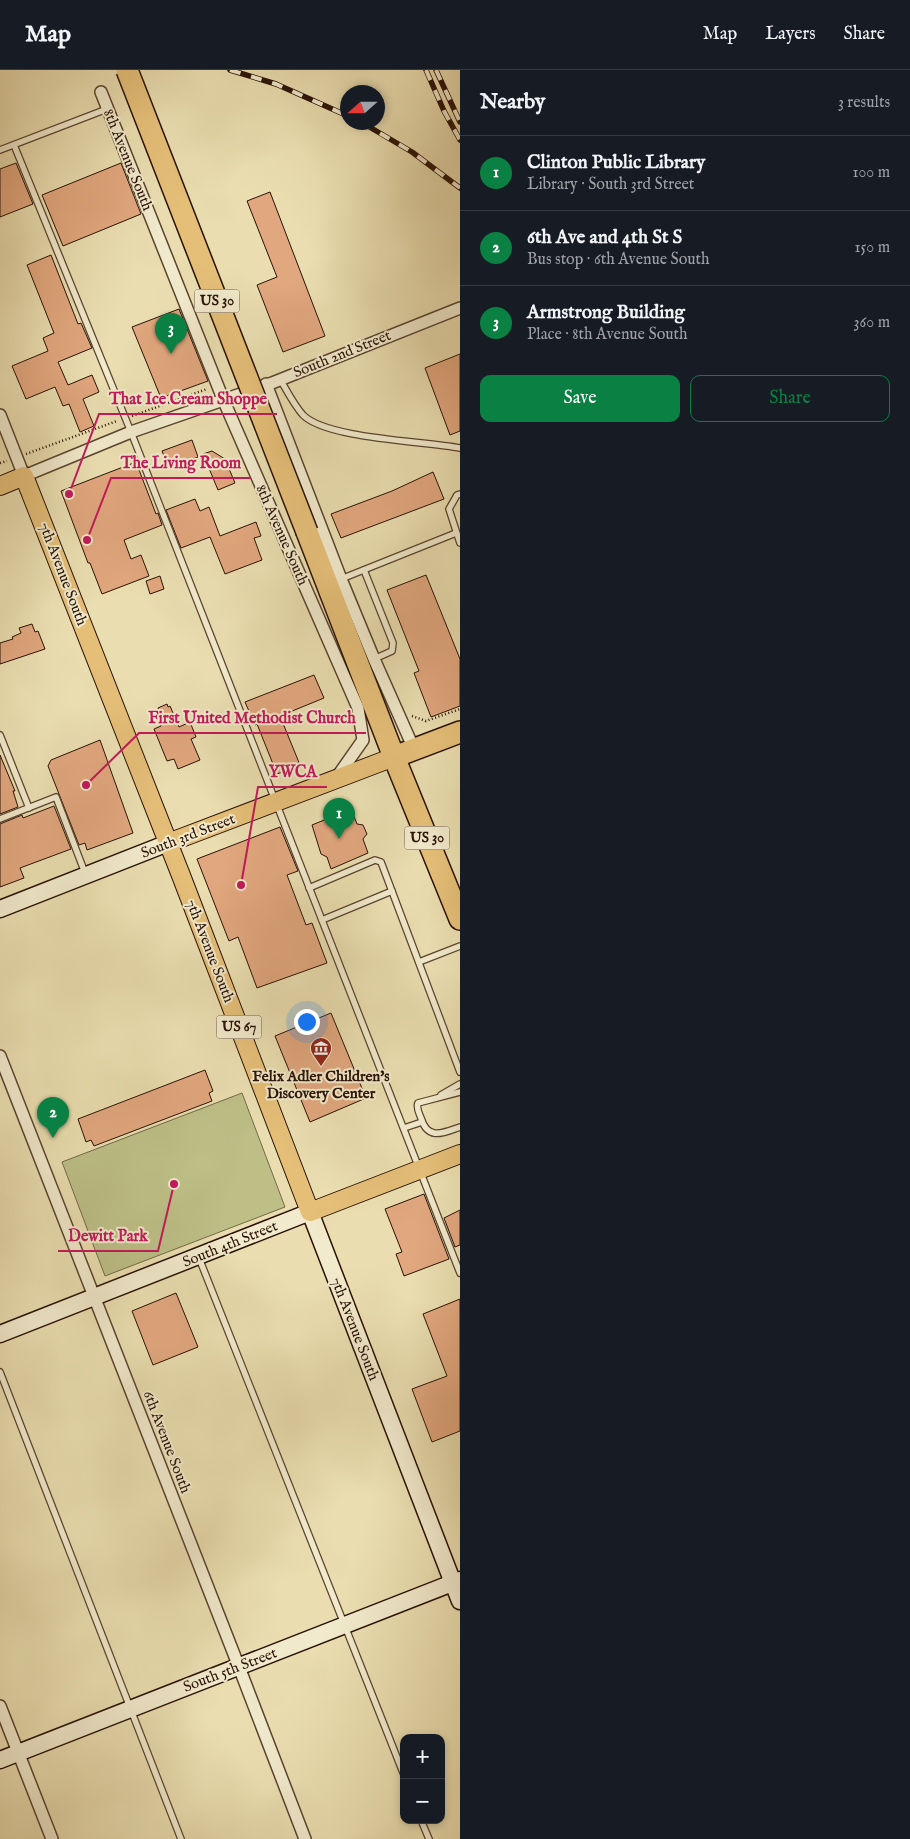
<!DOCTYPE html>
<meta charset="utf-8">
<style>
body{margin:0;font-family:"IM FELL English",serif;background:#242831;color:#f1f3f6}
.controls{position:absolute;right:15px;bottom:15px;display:grid;overflow:hidden;border-radius:10px;box-shadow:0 2px 8px #0003}
.controls button{width:45px;height:45px;display:grid;place-items:center;padding:0;border:0;border-bottom:1px solid #363941;background:#171b24;color:#f1f3f6;font:25px sans-serif}
.compass{position:absolute;left:340px;top:15px;width:45px;height:45px;border-radius:50%;background:#171b24;box-shadow:0 2px 8px #0003;rotate:249deg}
.you{position:absolute;left:306px;top:951px;width:18px;height:18px;margin:-12px;border:4px solid #fff;border-radius:50%;background:#1a73e8;box-shadow:0 0 0 8px #1a73e833}
.badge{display:grid;place-items:center;width:32px;height:32px;border-radius:50%;background:#0b8043;color:#fff;font-size:16px;font-weight:700}
.pin{position:absolute;translate:-50% -41px;filter:drop-shadow(0 1px 2px #0008)}
.pin::after{content:'';position:absolute;top:26px;width:18px;height:15px;background:inherit;clip-path:polygon(0 0,100% 0,50% 100%)}
.list{margin:0;padding:0;list-style:none}
h2{display:flex;justify-content:space-between;align-items:center;height:65px;margin:0;padding:0 20px;font-size:21px}
h2 small{font-size:16px;font-weight:400;color:#9ea1a6}
.list li{display:grid;grid-template-columns:32px 1fr auto;gap:15px;align-items:center;box-sizing:border-box;height:75px;padding:0 20px;border-top:1px solid #363941}
.list b{display:block;font-size:19px;white-space:nowrap}
.list p{margin:0;font-size:16px;white-space:nowrap;color:#9ea1a6}
.list em{font-size:16px;font-style:normal;color:#9ea1a6}
.actions{display:flex;gap:10px;padding:15px 20px}
.actions a{flex:1;padding:11px 0;border:1px solid #0b8043;border-radius:10px;text-align:center;font-size:18px;color:#0b8043}
.actions .main{background:#0b8043;color:#fff}
.map{position:relative;flex:none;width:460px;height:1769px;overflow:hidden}
header{display:flex;align-items:center;gap:30px;box-sizing:border-box;height:70px;padding:0 25px;background:#171b24;border-bottom:1px solid #363941}
header strong{font-size:24px}
nav{display:flex;gap:28px;margin-inline-start:auto;font-size:18px}
main{display:flex}
aside{flex:1;background:#171b24}
.map>svg:first-child{display:block}
.green{fill:#bdbf87;stroke:#736846}
.building{fill:#e1a77e;stroke:#291106}
.lines{fill:none;stroke-linecap:round;stroke-linejoin:round}
.lane-casing{stroke:#594430;stroke-width:8}
.street-casing{stroke:#594430;stroke-width:14}
.secondary-casing{stroke:#291106;stroke-width:19}
.primary-casing{stroke:#291106;stroke-width:20}
.highway-casing{stroke:#291106;stroke-width:24}
.path{stroke:#291106;stroke-width:2.5;stroke-dasharray:1 2.5;stroke-linecap:butt}
.lane{stroke:#f1eacc;stroke-width:5.5}
.street{stroke:#f1eacc;stroke-width:11}
.secondary{stroke:#f1eacc;stroke-width:16}
.primary{stroke:#e5bf78;stroke-width:18}
.highway{stroke:#e5bf78;stroke-width:21}
.rail-casing{stroke:#291106;stroke-width:5.5}
.rail{stroke:#f1eacc;stroke-width:4;stroke-dasharray:11;stroke-linecap:butt}
.highway-bridge-casing{stroke:#291106;stroke-width:24;stroke-linecap:butt}
.highway-bridge{stroke:#e5bf78;stroke-width:21}
.labels{text-anchor:middle;dominant-baseline:central;stroke-width:4;stroke-linejoin:round;paint-order:stroke}
.shield{fill:#f1eacc;stroke:#655241;stroke-width:1}
.shield-label{font-size:14px;font-weight:bold;fill:#291106}
.street-label{font-size:15px;fill:#291106;stroke:#f1eacc}
.poi-label{font-size:15px;font-weight:bold;fill:#291106;stroke:#f1eacc}
.leader{fill:none;stroke:#c2185b;stroke-width:2}
.callout-dot{fill:#c2185b;stroke:#f1eacc;stroke-width:2}
.callout-label{font-size:16px;text-anchor:middle;font-weight:bold;fill:#c2185b;stroke:#f1eacc;stroke-width:4;stroke-linejoin:round;paint-order:stroke}
</style>
<header>
<strong>Map</strong>
<nav><a>Map</a><a>Layers</a><a>Share</a></nav>
</header>
<main>
<div class="map">
<svg width="460" height="1769" viewBox="0 0 460 1769">
<rect width="100%" height="100%" fill="#eadeb0"/>
<filter id="stains"><feTurbulence type="fractalNoise" baseFrequency=".004" numOctaves="4"/><feColorMatrix values="0 0 0 0 .2 0 0 0 0 .09 0 0 0 0 .02 0 0 0 .5 -.17"/></filter>
<radialGradient id="worn" r=".72"><stop offset=".6" stop-color="#630" stop-opacity="0"/><stop offset="1" stop-color="#630" stop-opacity=".3"/></radialGradient>
<path class="green" d="M242,1023L285,1137L105,1206L62,1092Z"/>
<g class="building">
<path d="M16,93L33,134L0,147V99Z"/>
<path d="M121,93L141,144L63,176L42,125Z"/>
<path d="M270,122L325,266L283,282L257,215L277,207L247,131Z"/>
<path d="M51,185L78,254L81,253L92,278L58,292L68,315L92,305L99,322L83,329L94,356L80,362L69,334L63,336L55,317L26,329L12,296L48,281L43,268L54,263L27,195Z"/>
<path d="M179,239L208,311L161,328L132,257Z"/>
<path d="M460,284V361L450,365L425,298Z"/>
<path d="M192,370L198,387L169,398L162,381Z"/>
<path d="M212,381L225,389L235,413L218,420L203,384Z"/>
<path d="M136,392L156,444L158,443L162,455L124,470L131,489L141,485L149,506L102,524L90,493H88L61,421Z"/>
<path d="M433,402L444,429L341,468L331,444L392,421Z"/>
<path d="M195,429L200,441L209,437L220,466L256,452L261,466L254,468L262,490L225,504L210,467L181,478L166,440Z"/>
<path d="M426,505L460,589V636L431,647L414,603L419,601L387,520Z"/>
<path d="M160,506L164,519L150,524L146,511Z"/>
<path d="M32,554L35,562L38,561L45,579L0,594V573L13,569L12,567L21,563L19,558Z"/>
<path d="M314,605L324,628L280,646L300,695L277,704L257,654L255,655L245,632Z"/>
<path d="M167,634L168,637L170,636L179,657L190,652L196,667L191,669L200,690L178,699L174,689L167,691L154,659L161,656L156,643L159,642L158,638Z"/>
<path d="M100,670L133,763L87,780L85,773L79,775L48,696L51,690Z"/>
<path d="M0,685L15,721H13L18,737L0,744Z"/>
<path d="M54,736L71,779L20,798L24,808L0,817V754L22,745L23,748Z"/>
<path d="M351,739L357,754L363,755L367,764L363,769L368,783L331,799L327,787L321,784L312,755Z"/>
<path d="M280,757L298,801L287,805L306,855L312,853L327,893L257,918L238,867L229,871L197,789Z"/>
<path d="M331,943L366,1028L310,1052L275,966Z"/>
<path d="M205,1000L213,1021L209,1023L212,1031L94,1076L91,1070L86,1072L78,1049Z"/>
<path d="M424,1124L449,1189L404,1206L396,1184L402,1182L385,1139Z"/>
<path d="M460,1140V1175L455,1177L444,1148Z"/>
<path d="M176,1223L198,1277L153,1295L132,1241Z"/>
<path d="M460,1229V1361L432,1372L412,1319L447,1306L423,1244Z"/>
</g>
<g class="lines">
<g class="lane-casing">
<g id="lane">
<path d="M14,75L131,362L460,1203"/>
<path d="M0,80L107,39"/>
<path d="M280,309C287,321 294,335 303,345C327,369 424,371 460,378"/>
<path d="M460,424L457,425L449,439L460,473"/>
<path d="M364,500L393,573L392,581L374,589"/>
<path d="M341,509L456,463"/>
<path d="M0,665L29,738"/>
<path d="M0,749L56,727L85,803"/>
<path d="M309,818L375,790L381,792L460,1002"/>
<path d="M322,850L392,821"/>
<path d="M419,892L460,876"/>
<path d="M460,1022L418,1033C416,1038 419,1043 421,1048C428,1071 443,1063 460,1057"/>
<path d="M441,1025L460,1014"/>
<path d="M404,1058L422,1052"/>
<path d="M199,1188L404,1705"/>
<path d="M0,1302L181,1769"/>
<path d="M421,1750L429,1769"/>
</g>
</g>
<g class="street-casing">
<g id="street">
<path d="M101,22L223,329L358,638L363,670L337,707"/>
<path d="M266,314L341,509L374,589L414,679"/>
<path d="M0,345L24,406L131,362L272,313L460,238"/>
<path d="M0,986L239,1597L305,1769"/>
<path d="M0,1636L52,1769"/>
</g>
</g>
<g class="secondary-casing">
<g id="secondary">
<path d="M0,839L168,773"/>
<path d="M0,1264L310,1142L460,1531"/>
<path d="M0,1690L460,1510"/>
</g>
</g>
<g class="primary-casing">
<g id="primary">
<path d="M0,416L24,406L182,808L310,1142L460,1084"/>
<path d="M168,773L394,687"/>
</g>
</g>
<g class="highway-casing">
<g id="highway">
<path d="M307,462L394,687L460,849"/>
<path d="M394,687L460,662"/>
</g>
</g>
<g class="path">
<path d="M132,346L207,319"/>
<path d="M26,384L117,351"/>
<path d="M0,393L7,391"/>
<path d="M412,646L426,651L460,639"/>
</g>
<use href="#lane" class="lane"/>
<use href="#street" class="street"/>
<use href="#secondary" class="secondary"/>
<use href="#primary" class="primary"/>
<use href="#highway" class="highway"/>
<g class="rail-casing">
<g id="rail">
<path d="M230,0L276,14L348,46"/>
<path d="M426,0L444,41L460,70"/>
<path d="M436,0L460,52"/>
<path d="M361,52L412,82L460,118"/>
</g>
</g>
<use href="#rail" class="rail"/>
<g class="highway-bridge-casing">
<path id="highway-bridge" d="M127,0L307,462"/>
</g>
<use href="#highway-bridge" class="highway-bridge"/>
</g>
<defs>
<g id="museum-pin" transform="scale(1.125)"><path d="M0 17L-7.5 6A9.5 9.5 0 1 1 7.5 6Z" fill="#8f2418" stroke="#f1eacc"/><path d="M0-6L6-3V-2H-6V-3ZM-5-1h2V3h-2ZM-1-1h2V3h-2ZM3-1h2V3H3ZM-6 4H6V6H-6Z" fill="#fff"/></g>
</defs>
<g fill-rule="evenodd">
<use href="#museum-pin" x="321" y="978"/>
</g>
<g class="labels">
<g class="shield">
<rect x="194.5" y="219.5" width="45" height="23" rx="4"/>
<rect x="404.5" y="756.5" width="45" height="23" rx="4"/>
<rect x="216.5" y="945.5" width="45" height="23" rx="4"/>
</g>
<g class="shield-label">
<text x="217" y="231">US 30</text>
<text x="427" y="768">US 30</text>
<text x="239" y="957">US 67</text>
</g>
<g class="street-label">
<text transform="translate(128 90) rotate(68)">8th Avenue South</text>
<text transform="translate(342 284) rotate(-22)">South 2nd Street</text>
<text transform="translate(282 465) rotate(66)">8th Avenue South</text>
<text transform="translate(63 504) rotate(69)">7th Avenue South</text>
<text transform="translate(188 766) rotate(-21)">South 3rd Street</text>
<text transform="translate(210 881) rotate(69)">7th Avenue South</text>
<text transform="translate(230 1174) rotate(-22)">South 4th Street</text>
<text transform="translate(355 1259) rotate(69)">7th Avenue South</text>
<text transform="translate(167 1372) rotate(69)">6th Avenue South</text>
<text transform="translate(230 1600) rotate(-21)">South 5th Street</text>
</g>
<g class="poi-label">
<text x="321" y="1006">Felix Adler Children's<tspan x="321" dy="17">Discovery Center</tspan></text>
</g>
</g>
<path class="leader" d="M69 424L99 344H277M87 470L111 408H251M86 715L139 663H366M241 815L258 717H327M174 1114L158 1181H58"/>
<g class="callout-dot">
<circle cx="69" cy="424" r="5"/>
<circle cx="87" cy="470" r="5"/>
<circle cx="86" cy="715" r="5"/>
<circle cx="241" cy="815" r="5"/>
<circle cx="174" cy="1114" r="5"/>
</g>
<g class="callout-label">
<text x="188" y="334">That Ice Cream Shoppe</text>
<text x="181" y="398">The Living Room</text>
<text x="252" y="653">First United Methodist Church</text>
<text x="293" y="707">YWCA</text>
<text x="108" y="1171">Dewitt Park</text>
</g>
<rect width="100%" height="100%" filter="url(#stains)"/>
<rect width="100%" height="100%" fill="url(#worn)"/>
</svg>
<div class="controls">
<button>+</button>
<button>−</button>
</div>
<svg class="compass" viewBox="-18 -18 36 36"><path d="M0-13l5 13h-10z" fill="#e53935"/><path d="M0 13l5-13h-10z" fill="#9ea1a6"/></svg>
<div class="you"></div>
<div class="pin badge" style="left:339px;top:769px">1</div>
<div class="pin badge" style="left:53px;top:1068px">2</div>
<div class="pin badge" style="left:171px;top:284px">3</div>
</div>
<aside>
<h2>Nearby<small>3 results</small></h2>
<ul class="list">
<li><span class="badge">1</span><div><b>Clinton Public Library</b><p>Library · South 3rd Street</p></div><em>100 m</em></li>
<li><span class="badge">2</span><div><b>6th Ave and 4th St S</b><p>Bus stop · 6th Avenue South</p></div><em>150 m</em></li>
<li><span class="badge">3</span><div><b>Armstrong Building</b><p>Place · 8th Avenue South</p></div><em>360 m</em></li>
</ul>
<div class="actions"><a class="main">Save</a><a>Share</a></div>
</aside>
</main>
